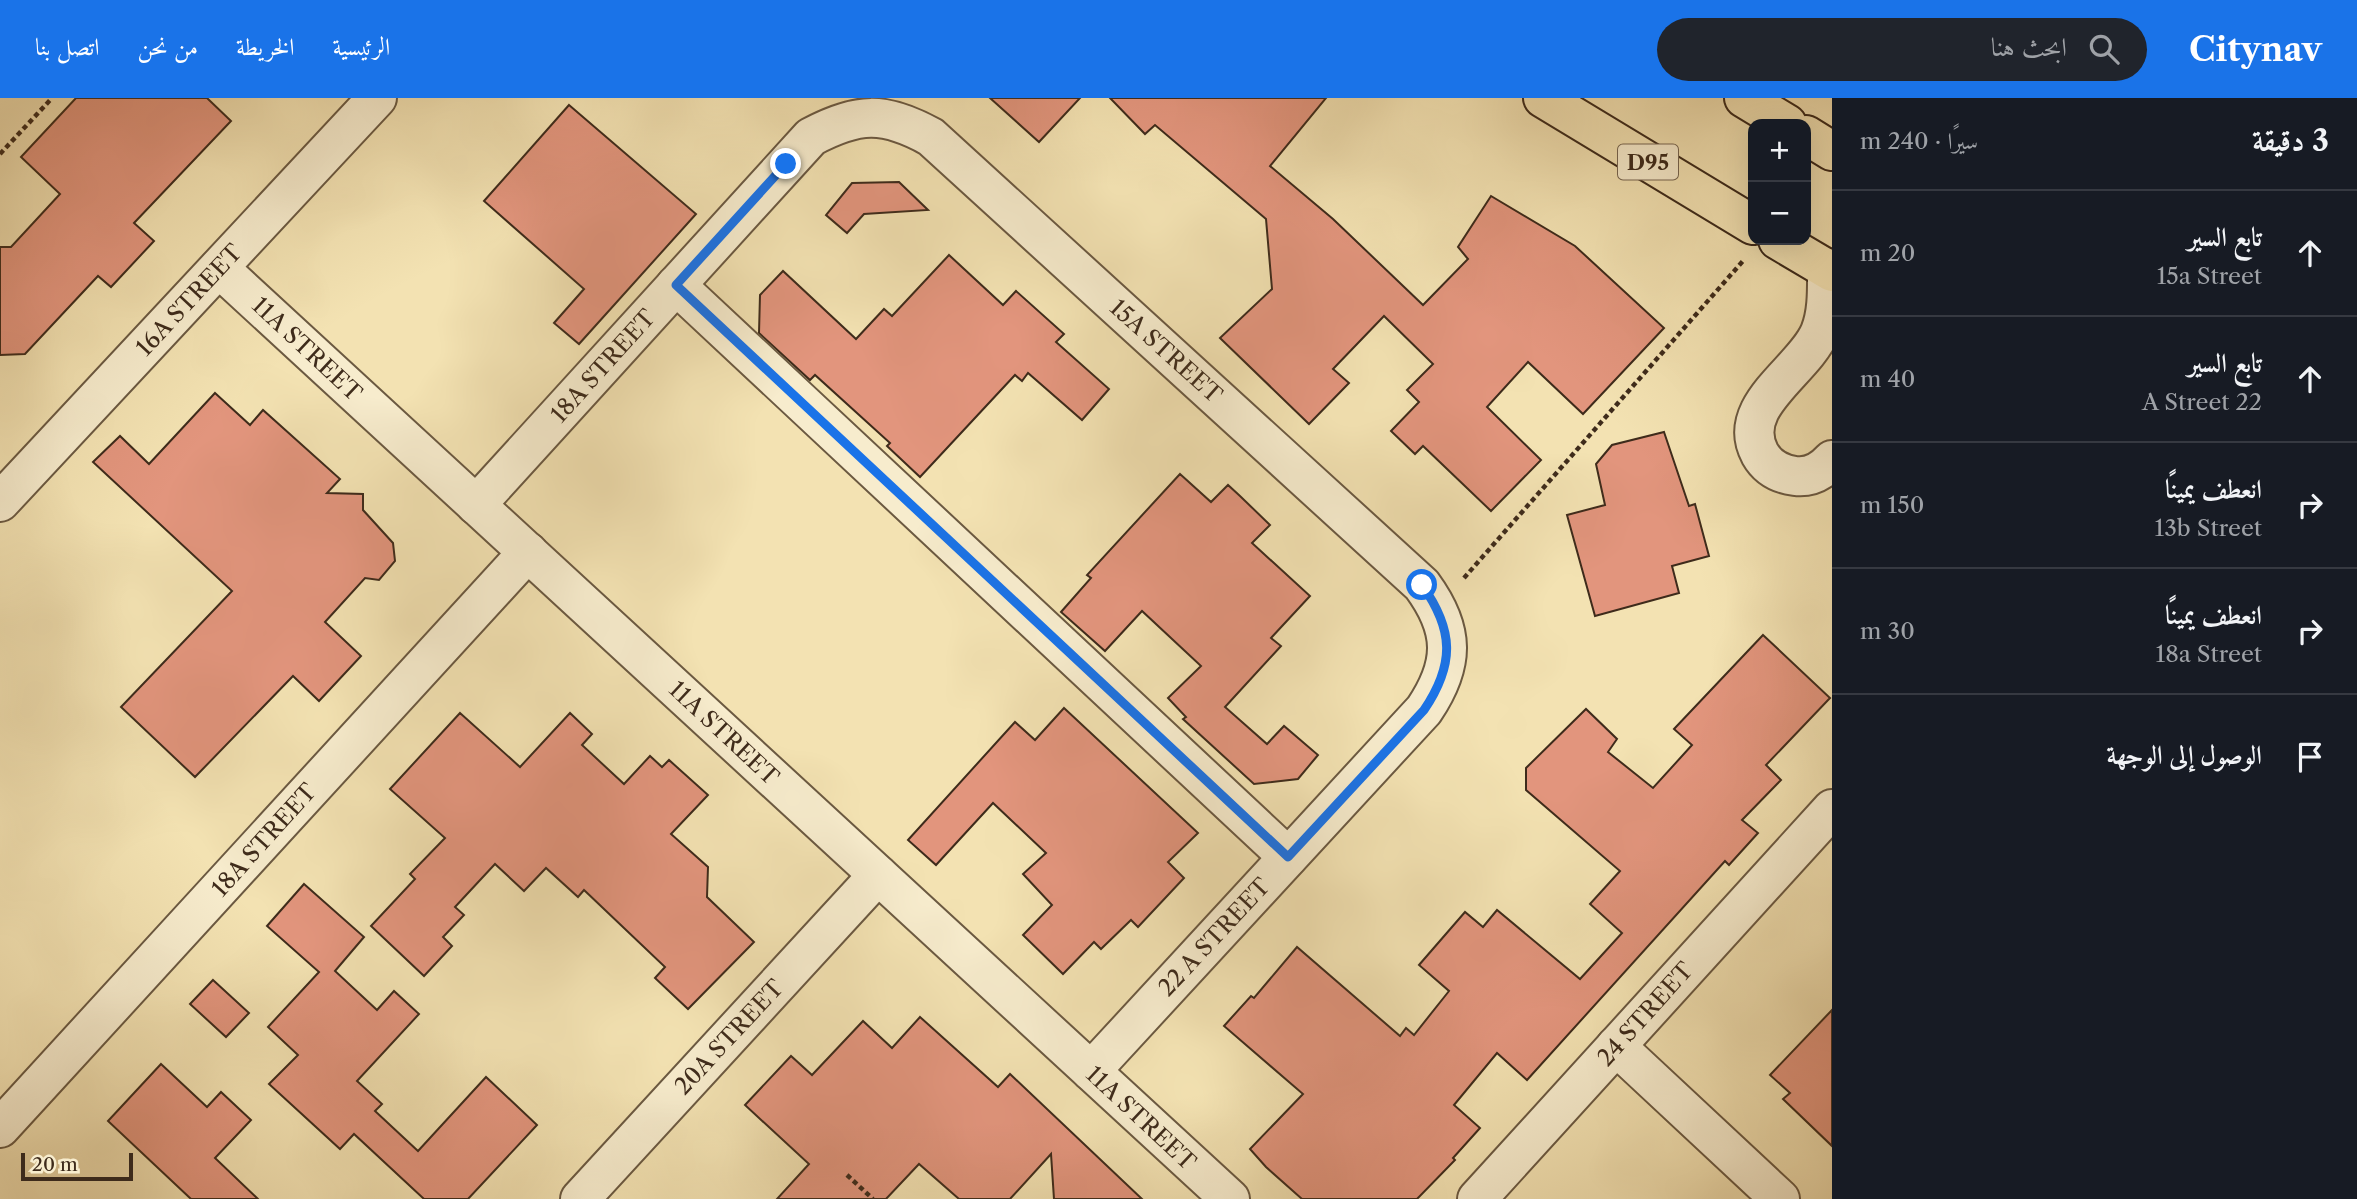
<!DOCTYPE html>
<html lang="ar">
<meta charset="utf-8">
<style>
body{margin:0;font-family:"Libre Caslon Text",Amiri,serif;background:#20242c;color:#f1f3f6;direction:rtl}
.controls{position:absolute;right:21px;top:21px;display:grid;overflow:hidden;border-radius:14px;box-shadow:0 7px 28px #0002}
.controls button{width:63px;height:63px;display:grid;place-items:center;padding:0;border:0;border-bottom:2px solid #363941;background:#171b24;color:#f1f3f6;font:35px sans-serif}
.scale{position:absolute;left:21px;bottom:18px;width:112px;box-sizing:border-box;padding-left:7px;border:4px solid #3e2b1b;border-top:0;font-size:19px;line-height:24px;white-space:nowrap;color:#3e2b1b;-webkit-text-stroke:5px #f7eccd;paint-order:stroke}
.stop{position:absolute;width:21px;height:21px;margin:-16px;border:5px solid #1a73e8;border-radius:50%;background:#fff}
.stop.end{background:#1a73e8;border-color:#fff;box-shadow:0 2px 7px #0008}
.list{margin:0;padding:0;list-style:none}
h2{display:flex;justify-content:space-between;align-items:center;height:91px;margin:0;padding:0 28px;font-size:30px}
h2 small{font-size:23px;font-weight:400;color:#9ea1a6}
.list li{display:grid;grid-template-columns:46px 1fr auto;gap:21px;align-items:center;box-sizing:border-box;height:126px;padding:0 28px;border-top:2px solid #363941}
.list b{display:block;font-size:26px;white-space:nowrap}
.list p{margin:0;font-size:23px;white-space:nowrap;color:#9ea1a6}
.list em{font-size:23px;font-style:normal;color:#9ea1a6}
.icon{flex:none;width:38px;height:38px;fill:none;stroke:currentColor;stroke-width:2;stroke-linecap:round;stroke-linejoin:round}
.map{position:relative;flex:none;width:1832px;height:1101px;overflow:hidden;direction:ltr}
header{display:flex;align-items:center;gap:42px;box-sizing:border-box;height:98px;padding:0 35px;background:#1a73e8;color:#fff}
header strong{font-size:33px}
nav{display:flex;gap:38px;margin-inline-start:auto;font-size:24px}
.search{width:490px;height:63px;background:#20242c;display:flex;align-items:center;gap:18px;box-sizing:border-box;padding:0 24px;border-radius:38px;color:#9ea1a6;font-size:26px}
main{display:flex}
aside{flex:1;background:#171b24}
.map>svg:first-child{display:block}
.building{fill:#e2957d;stroke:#3e2b1b;stroke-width:2}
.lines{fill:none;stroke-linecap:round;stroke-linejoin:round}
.minor-casing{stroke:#6b5941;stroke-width:42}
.major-casing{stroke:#3e2b1b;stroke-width:42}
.path{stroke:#3e2b1b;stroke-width:4.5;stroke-dasharray:5 3.5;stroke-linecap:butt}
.minor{stroke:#f7eccd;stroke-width:38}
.major{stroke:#f3e2b2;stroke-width:38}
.route{stroke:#1a73e8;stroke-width:9}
.labels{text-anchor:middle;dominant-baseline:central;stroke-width:5;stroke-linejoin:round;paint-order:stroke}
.shield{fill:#f7eccd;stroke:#766550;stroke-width:2}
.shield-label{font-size:21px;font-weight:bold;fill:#3e2b1b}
.street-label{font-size:23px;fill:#3e2b1b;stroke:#f7eccd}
</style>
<header>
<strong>Citynav</strong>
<div class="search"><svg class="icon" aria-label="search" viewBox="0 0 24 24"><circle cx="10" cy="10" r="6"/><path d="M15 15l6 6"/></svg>ابحث هنا</div>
<nav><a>الرئيسية</a><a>الخريطة</a><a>من نحن</a><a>اتصل بنا</a></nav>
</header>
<main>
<aside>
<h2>3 دقيقة<small>سيرًا · 240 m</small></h2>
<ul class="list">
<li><svg class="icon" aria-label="ahead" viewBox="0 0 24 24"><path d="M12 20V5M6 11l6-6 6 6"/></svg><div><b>تابع السير</b><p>15a Street</p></div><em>20 m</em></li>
<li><svg class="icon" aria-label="ahead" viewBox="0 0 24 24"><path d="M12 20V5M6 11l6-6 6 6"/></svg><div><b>تابع السير</b><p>22 A Street</p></div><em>40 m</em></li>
<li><svg class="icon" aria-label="right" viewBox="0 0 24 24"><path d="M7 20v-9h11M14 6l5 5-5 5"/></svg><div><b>انعطف يمينًا</b><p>13b Street</p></div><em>150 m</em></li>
<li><svg class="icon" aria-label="right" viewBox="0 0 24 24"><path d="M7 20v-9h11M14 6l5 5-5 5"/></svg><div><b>انعطف يمينًا</b><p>18a Street</p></div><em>30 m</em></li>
<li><svg class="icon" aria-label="arrive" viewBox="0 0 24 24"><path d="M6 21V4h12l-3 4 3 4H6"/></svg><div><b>الوصول إلى الوجهة</b></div></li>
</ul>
</aside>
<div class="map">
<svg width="1832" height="1101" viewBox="0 0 1832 1101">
<rect width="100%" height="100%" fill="#f3e2b2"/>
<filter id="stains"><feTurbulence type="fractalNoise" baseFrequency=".00286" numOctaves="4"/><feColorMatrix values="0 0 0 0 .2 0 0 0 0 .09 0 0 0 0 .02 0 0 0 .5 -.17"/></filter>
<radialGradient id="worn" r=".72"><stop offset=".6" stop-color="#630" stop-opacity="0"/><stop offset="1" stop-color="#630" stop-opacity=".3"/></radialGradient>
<g class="building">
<path d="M76,0H207L231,23L134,125L154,143L111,189L98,178L25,256L0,257V149H11L60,96L21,59Z"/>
<path d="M990,0H1080L1039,44Z"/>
<path d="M1110,0H1326L1270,68L1333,121L1423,207L1468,161L1458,149L1491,98L1575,148L1664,230L1583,316L1528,264L1487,309L1541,362L1491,413L1423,348L1415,356L1391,333L1419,304L1407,292L1433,266L1384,218L1333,271L1349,285L1309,326L1220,240L1272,191L1266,121L1155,27L1145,36Z"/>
<path d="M569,7L696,116L579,246L554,225L584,191L484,103Z"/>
<path d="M899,84L928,112L864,116L847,135L826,117L852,85Z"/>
<path d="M949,157L1003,207L1016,193L1064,236L1056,244L1109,291L1082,322L1028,275L1022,283L1015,277L920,379L887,348L890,345L815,277L810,282L759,235L760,197L783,173L856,241L884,211L892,218Z"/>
<path d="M215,295L250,327L263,312L340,381L327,395L363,396V412L393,445L395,463L379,482L365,480L325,524L361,558L319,603L293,578L195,679L121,609L232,493L93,364L120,338L149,366Z"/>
<path d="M1664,334L1689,408L1695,406L1709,458L1672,468L1679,495L1595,518L1567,417L1605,407L1596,366L1612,347Z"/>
<path d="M1180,376L1211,404L1228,387L1240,398L1270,427L1252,445L1310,498L1271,540L1281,548L1225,609L1267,646L1284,628L1318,657L1298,681L1254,686L1183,621L1186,619L1168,600L1201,568L1142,513L1105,553L1061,514L1091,480L1087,477Z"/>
<path d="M1763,537L1830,600L1766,667L1781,682L1742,722L1758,735L1729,767L1725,763L1527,982L1497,955L1454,1007L1480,1030L1453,1060L1455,1062L1417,1101H1302L1266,1069L1250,1051L1303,996L1224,928L1251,898L1254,900L1297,849L1400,938L1406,930L1414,937L1449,893L1419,867L1465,814L1483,829L1497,812L1580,881L1622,835L1590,806L1620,773L1526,692V670L1586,611L1617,641L1608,654L1653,690L1692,647L1674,631Z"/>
<path d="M1064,610L1198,735L1168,764L1184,780L1138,829L1131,822L1101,851L1094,844L1063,876L1023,837L1052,807L1023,776L1046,755L993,705L936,767L908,742L1015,624L1035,642Z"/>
<path d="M460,615L520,669L570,615L592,636L582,647L624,686L650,658L662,669L669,662L708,697L671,736L708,769L707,799L754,844L688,911L655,880L665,869L584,792L578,799L546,770L524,793L495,766L455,809L464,817L443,839L452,848L424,878L371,828L415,781L410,776L445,740L390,691Z"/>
<path d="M304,786L364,839L335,873L377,912L394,893L419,916L357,983L382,1006L375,1013L418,1053L486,979L537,1027L468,1101H424L354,1036L340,1051L269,986L298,957L268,929L319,874L267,828Z"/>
<path d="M213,882L249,915L226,939L190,906Z"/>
<path d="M1832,912V1048L1783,1001L1790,995L1770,977Z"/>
<path d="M920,919L998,989L1010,976L1142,1101H1054L1051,1056L1010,1101H959L919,1066L886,1101H777L809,1066L745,1007L791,958L812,977L863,923L892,950Z"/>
<path d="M161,966L207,1009L221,994L251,1022L215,1060L258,1101H191L108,1023Z"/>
</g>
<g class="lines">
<g class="minor-casing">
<g id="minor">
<path d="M219,170L1230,1101"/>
<path d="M1827,170C1827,191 1828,214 1820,234C1803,274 1734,308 1760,356C1768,370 1780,376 1795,378C1810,380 1822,373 1832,362"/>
<path d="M676,187L1288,759"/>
<path d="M0,404L377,0"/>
<path d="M476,407L811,39C858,14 884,13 931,39L1422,487C1455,532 1455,566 1424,612L1091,973"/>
<path d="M1616,948L1780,1101"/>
<path d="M0,1030L528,454"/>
<path d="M580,1101L878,777"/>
<path d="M1477,1101L1832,711"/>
</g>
</g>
<g class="major-casing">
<g id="major">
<path d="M1543,0L1753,127"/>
<path d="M1744,0L1787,26"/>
<path d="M1806,37L1832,53"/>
<path d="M1778,142L1832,174"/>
</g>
</g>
<g class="path">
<path d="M0,56L52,0"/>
<path d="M1464,480L1743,163"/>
<path d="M847,1077L873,1101"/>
</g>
<use href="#minor" class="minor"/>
<use href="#major" class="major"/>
</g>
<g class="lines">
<path class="route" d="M786,66L676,187L1288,759L1424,612C1455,566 1454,532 1422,487"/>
</g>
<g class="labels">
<rect class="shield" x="1618" y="46.5" width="60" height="35" rx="5"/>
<g class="shield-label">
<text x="1648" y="64">D95</text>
</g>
<g class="street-label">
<text transform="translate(189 202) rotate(-47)">16A STREET</text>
<text transform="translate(307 251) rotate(43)">11A STREET</text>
<text transform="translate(1166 253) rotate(42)">15A STREET</text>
<text transform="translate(603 268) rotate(-48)">18A STREET</text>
<text transform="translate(724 635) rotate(43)">11A STREET</text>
<text transform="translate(264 742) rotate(-48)">18A STREET</text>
<text transform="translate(1214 839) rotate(-47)">22 A STREET</text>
<text transform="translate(1645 916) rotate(-48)">24 STREET</text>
<text transform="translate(729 939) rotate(-47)">20A STREET</text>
<text transform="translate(1141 1020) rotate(43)">11A STREET</text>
</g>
</g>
<rect width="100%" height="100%" filter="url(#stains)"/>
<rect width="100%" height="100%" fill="url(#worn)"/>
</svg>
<div class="controls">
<button>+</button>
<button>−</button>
</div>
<div class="scale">20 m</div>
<div class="stop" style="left:1422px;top:487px"></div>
<div class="stop end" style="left:786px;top:66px"></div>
</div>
</main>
